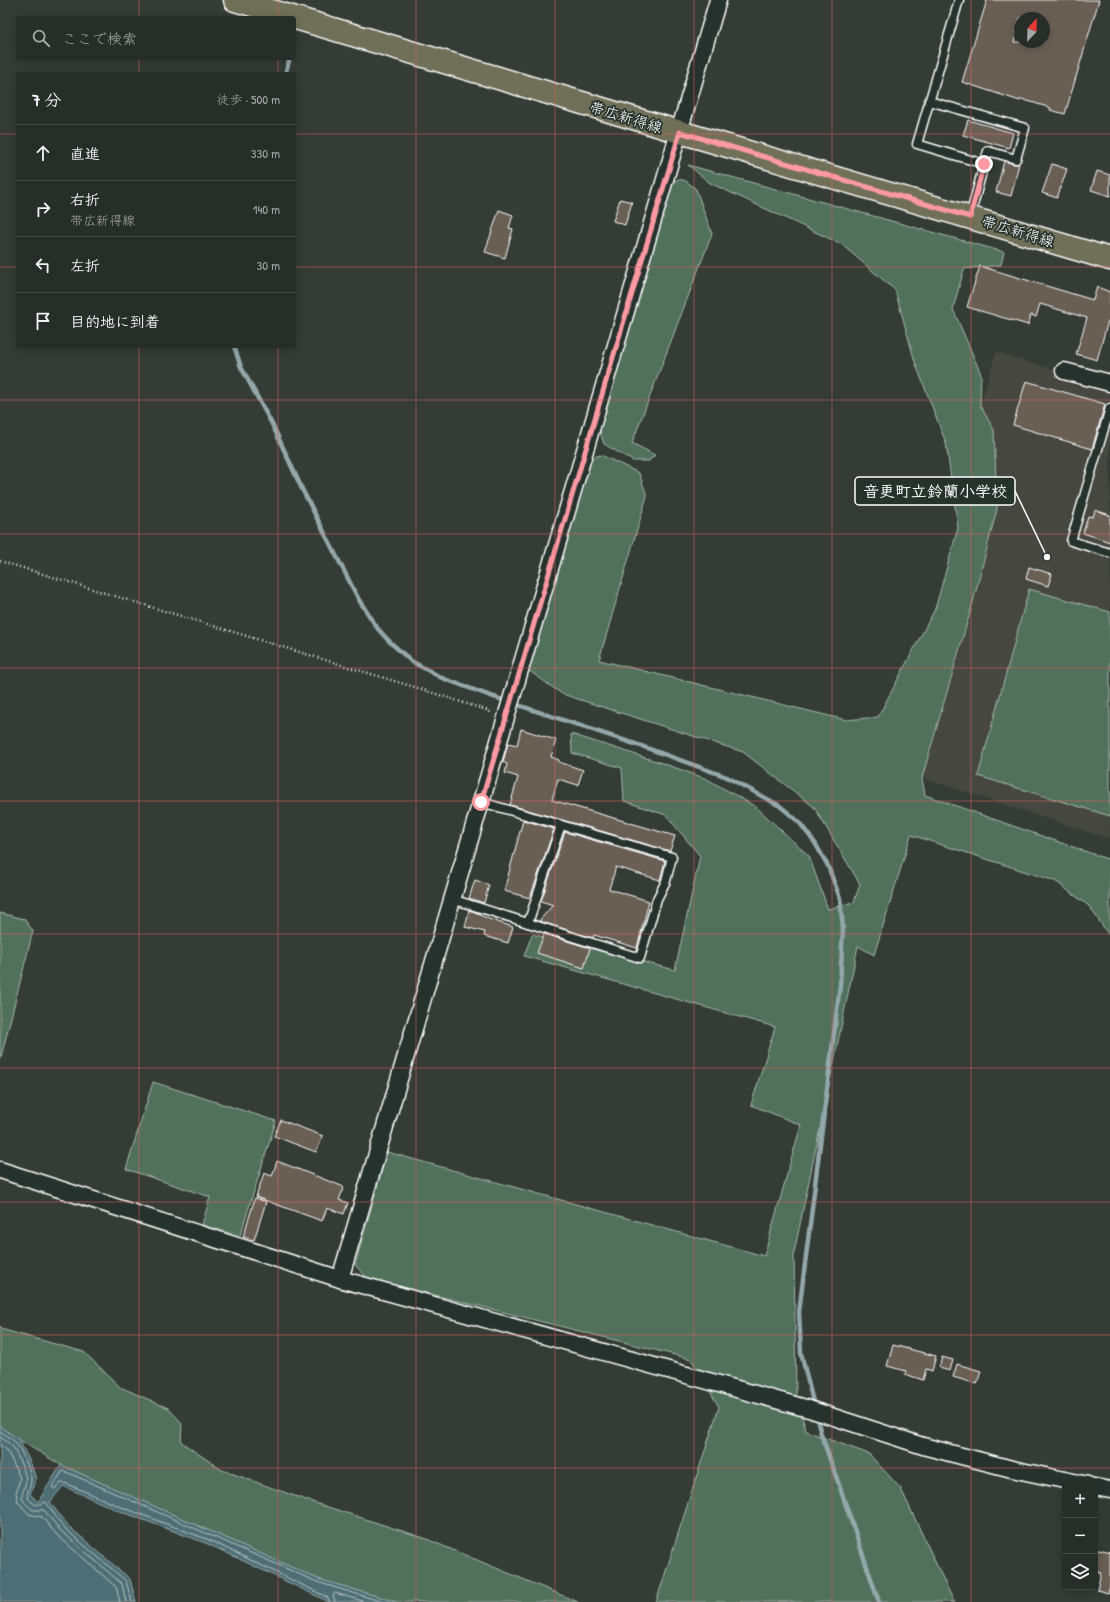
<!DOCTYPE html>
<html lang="ja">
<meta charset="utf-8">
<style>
body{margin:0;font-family:"Patrick Hand","Klee One",sans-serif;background:#333934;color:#f1f3f6}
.controls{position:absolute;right:12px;bottom:12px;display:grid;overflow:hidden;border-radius:4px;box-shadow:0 2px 10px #0003}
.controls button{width:36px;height:36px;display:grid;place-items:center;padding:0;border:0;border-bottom:1px solid #434945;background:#272d28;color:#f1f3f6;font:20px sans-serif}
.compass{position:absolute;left:1014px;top:12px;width:36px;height:36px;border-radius:50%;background:#272d28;box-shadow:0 2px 10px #0003;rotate:22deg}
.stop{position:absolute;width:12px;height:12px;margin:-9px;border:3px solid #ff9aa2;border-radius:50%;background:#fff}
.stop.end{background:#ff9aa2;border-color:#fff;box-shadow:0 1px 4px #0008}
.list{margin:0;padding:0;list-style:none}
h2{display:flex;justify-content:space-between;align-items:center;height:52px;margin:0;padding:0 16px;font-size:17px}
h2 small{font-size:13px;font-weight:400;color:#a4a8a8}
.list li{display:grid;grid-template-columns:26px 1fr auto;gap:12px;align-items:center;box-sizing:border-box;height:56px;padding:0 16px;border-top:1px solid #434945}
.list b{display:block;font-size:15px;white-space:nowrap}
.list p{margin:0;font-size:13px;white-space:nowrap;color:#a4a8a8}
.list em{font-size:13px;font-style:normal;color:#a4a8a8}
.icon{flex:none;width:22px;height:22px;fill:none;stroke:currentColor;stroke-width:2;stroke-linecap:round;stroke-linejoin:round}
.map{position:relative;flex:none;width:1110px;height:1602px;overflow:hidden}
.search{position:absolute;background:#272d28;box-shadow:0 2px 10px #0003;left:16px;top:16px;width:280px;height:44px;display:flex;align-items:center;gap:10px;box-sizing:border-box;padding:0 14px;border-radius:4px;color:#a4a8a8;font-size:15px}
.panel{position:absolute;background:#272d28;box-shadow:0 2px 10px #0003;left:16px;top:72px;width:280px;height:276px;border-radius:4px}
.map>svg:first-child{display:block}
.built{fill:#44463f}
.green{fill:#51715b;stroke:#a8b8ad}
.water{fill:#4d6e74;stroke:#94a8ac}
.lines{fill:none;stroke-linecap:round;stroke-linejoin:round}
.shore{stroke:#b8c5c7;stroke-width:1}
.stream{stroke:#94a8ac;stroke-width:4.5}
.building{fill:#6a5e55;stroke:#fff;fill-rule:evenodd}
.service-casing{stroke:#fff;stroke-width:11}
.minor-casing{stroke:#fff;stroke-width:19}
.primary-casing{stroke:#fff;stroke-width:25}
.path{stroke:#fff;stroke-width:2.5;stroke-dasharray:1 3;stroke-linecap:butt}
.service{stroke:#26332d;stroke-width:8}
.minor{stroke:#26332d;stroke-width:16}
.primary{stroke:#706f59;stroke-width:22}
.route{stroke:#ff9aa2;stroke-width:5}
.grid{fill:none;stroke:#e05e5e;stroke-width:1;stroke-opacity:0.55}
.labels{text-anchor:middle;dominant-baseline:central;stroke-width:3.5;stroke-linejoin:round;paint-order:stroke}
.street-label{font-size:15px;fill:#fff;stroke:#26332d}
.leader{fill:none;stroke:#fff;stroke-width:1.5}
.callout-dot{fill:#fff;stroke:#26332d;stroke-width:1.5}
.callout{fill:#26332d;stroke:#fff;stroke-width:1.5}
.callout-label{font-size:16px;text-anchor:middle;font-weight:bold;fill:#fff}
</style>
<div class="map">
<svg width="1110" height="1602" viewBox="0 0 1110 1602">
<rect width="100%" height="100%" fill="#343c35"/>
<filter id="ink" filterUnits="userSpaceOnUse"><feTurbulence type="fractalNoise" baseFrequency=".025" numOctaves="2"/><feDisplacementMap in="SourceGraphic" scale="8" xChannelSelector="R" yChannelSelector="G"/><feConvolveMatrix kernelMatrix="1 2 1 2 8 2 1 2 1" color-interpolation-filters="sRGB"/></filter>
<g filter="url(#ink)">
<path class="built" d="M996,352L1110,387V839L922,778L972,606L994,430L980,405Z"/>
<g class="green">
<path d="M688,165L1004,252L1001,265L964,269L953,309L981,374L980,405L994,430L997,509L972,606L922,778L925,795L1110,860V937L1089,906L1055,881L911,835L874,955L858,946L794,1253L796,1394L806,1431L869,1454L901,1489L954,1602H656L719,1407L691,1359L367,1278L355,1265L387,1152L764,1256L801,1125L751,1105L775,1027L524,956L532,934L675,970L700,856L666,815L624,801L622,768L572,753L571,734L662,763L707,779L756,807L809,856L828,909L854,902L860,884L814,807L743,752L562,694L528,670L590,458L601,455L639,473L647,496L599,660L846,720L878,717L935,609L958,528L946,443L915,362L895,290L841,244L710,183Z"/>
<path d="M679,179L686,181L696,189L712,234L632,443L655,455L649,461H633L604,444L598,425L672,182Z"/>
<path d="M1029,589L1110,612V816L978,776Z"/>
<path d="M0,913L24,919L33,931L0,1061Z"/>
<path d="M153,1082L276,1121L240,1236L202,1225L210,1197L126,1169Z"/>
<path d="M0,1326L4,1330L84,1352L120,1387L168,1408L182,1423L181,1442L222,1470L306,1500L424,1538L578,1602H397L318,1579L61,1465L19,1440L0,1426Z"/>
</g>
<path class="water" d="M0,1426L19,1440L31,1464L36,1479L30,1494L38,1502L61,1465L318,1579L397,1602H329L208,1544L117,1510L63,1486L50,1502L66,1524L130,1579L136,1602H0Z"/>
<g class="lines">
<g class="shore">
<path d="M0,1431C5,1435 11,1438 15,1442C20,1447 32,1473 31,1479C31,1492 20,1495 36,1505L46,1502L63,1527L126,1581L132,1602"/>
<path d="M0,1437C4,1440 10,1443 13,1447C16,1453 26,1473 26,1480C24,1495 15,1496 33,1510H44L60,1530L122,1584L126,1602"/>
<path d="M0,1445L7,1450L20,1478L16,1493L18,1502L29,1514L42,1517L56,1534L116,1587L120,1602"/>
<path d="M330,1602L327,1597L209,1540L119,1506L65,1483H61L55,1489L52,1487L62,1472L64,1471L317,1582L383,1602"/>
<path d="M335,1602L333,1595L335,1593L366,1602"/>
</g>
<g class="stream">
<path d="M285,74L290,58"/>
<path d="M234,346L241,367L273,426L302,489L359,600L378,629L389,641L411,661L442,678L488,695L644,747L727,777L780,806L799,822L815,843L828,866L840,898L843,928L840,985L799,1312L801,1353L814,1406"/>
<path d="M816,1415L821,1434L837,1479L879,1602"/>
</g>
</g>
<g class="building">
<path d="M987,0H1099L1065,114L1050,110L1051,108L1021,99L1020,101L962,82ZM1020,18H1044V42H1014Z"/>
<path d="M968,120L1013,133L1009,148L963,135Z"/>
<path d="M1004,161L1014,164H1019L1011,196L996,192Z"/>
<path d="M1052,164L1067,169L1057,198L1042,193Z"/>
<path d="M1097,171L1110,175V196L1091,190Z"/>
<path d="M620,199L632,202L625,225L613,221Z"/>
<path d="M499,210L513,215L509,228L513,229L505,258L485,252Z"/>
<path d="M980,266L1093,300L1097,287L1110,292V322L1108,321L1097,360L1076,354L1087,318L1040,304L1036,317L1031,315L1028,325L967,307Z"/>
<path d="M1026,381L1105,404L1092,449L1013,425Z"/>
<path d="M1095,510L1110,515V542L1083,533L1088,516L1093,517Z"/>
<path d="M1029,567L1052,574L1048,586L1026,579Z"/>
<path d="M521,729L556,740L551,757L559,760V762L583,770L578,785L558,779L552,800L675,836L670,851L510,805L518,777L505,773L507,764L503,762L508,743L517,745Z"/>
<path d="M523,820L554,829L530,898L504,891Z"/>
<path d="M565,832L665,861L660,880L616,867L609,889L649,901L637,948L594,935L593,938L539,921L553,905L541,901Z"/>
<path d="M475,880L489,885L484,903L469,898Z"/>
<path d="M469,910L480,914V915L489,919L513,927L508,943L484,936L485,932L465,927Z"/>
<path d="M544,934L590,948L584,968L537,953Z"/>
<path d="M281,1120L323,1136L316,1152L274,1136Z"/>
<path d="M277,1161L344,1187L339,1200L348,1203L344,1214L327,1208L322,1221L256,1197L264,1173L272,1176Z"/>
<path d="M255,1198L266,1202L254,1240L243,1237Z"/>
<path d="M893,1345L936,1356L932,1371L926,1369L923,1380L905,1374L906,1371L887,1366Z"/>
<path d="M942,1357L953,1360L950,1371L939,1368Z"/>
<path d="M957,1364L981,1371L977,1384L953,1377Z"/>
<path d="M1095,1548L1110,1552V1587L1108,1593L1097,1590L1101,1573L1095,1571Z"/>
</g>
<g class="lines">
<g class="service-casing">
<g id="service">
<path d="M959,0L917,144L984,164L970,217"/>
<path d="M929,101L1025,128L1016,159L988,151L984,164"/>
<path d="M1110,408L1071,541L1110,553"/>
<path d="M452,899L528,923L561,825L481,802"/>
<path d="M528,923L640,958L657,899L666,881L672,857L561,825"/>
</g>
</g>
<g class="minor-casing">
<g id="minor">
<path d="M1064,371L1110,383"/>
<path d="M0,1170L340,1279L809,1409L923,1446L1012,1469L1088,1485"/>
<path d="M340,1279L718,0"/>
<path d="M1095,1487L1110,1490"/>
</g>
</g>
<g class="primary-casing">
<path id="primary" d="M235,0L680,132L1110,259"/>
</g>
<path class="path" d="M0,561L424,690L486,710L492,713"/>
<use href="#service" class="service"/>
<use href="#minor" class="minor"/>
<use href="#primary" class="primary"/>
</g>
</g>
<g class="lines" filter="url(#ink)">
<path class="route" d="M481,802L680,132L970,217L984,164"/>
</g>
<path class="grid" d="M139,0V18M278,0V18M416,0V1602M555,0V1602M694,0V1602M832,0V1602M971,0V1602M139,58V74M278,58V74M0,134H18M294,134H1110M0,267H18M294,267H1110M139,346V1602M278,346V1602M0,400H1110M0,534H1110M0,668H1110M0,801H1110M0,934H1110M0,1068H1110M0,1202H1110M0,1335H1110M0,1468H1110"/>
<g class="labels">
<g class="street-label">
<text transform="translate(626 117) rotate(17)">帯広新得線</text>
<text transform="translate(1018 231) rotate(17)">帯広新得線</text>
</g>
</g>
<path class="leader" d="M1047 557L1015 491"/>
<circle class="callout-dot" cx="1047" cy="557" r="4"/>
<rect class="callout" x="855" y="477" width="160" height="28" rx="4"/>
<g class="callout-label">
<text x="935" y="497">音更町立鈴蘭小学校</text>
</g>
</svg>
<div class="controls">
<button>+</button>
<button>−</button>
<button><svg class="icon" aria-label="layers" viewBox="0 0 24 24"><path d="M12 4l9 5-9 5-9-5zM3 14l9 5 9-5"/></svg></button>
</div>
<svg class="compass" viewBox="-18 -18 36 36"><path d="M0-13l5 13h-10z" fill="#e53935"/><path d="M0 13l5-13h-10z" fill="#a4a8a8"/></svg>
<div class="stop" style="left:481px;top:802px"></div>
<div class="stop end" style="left:984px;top:164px"></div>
<div class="search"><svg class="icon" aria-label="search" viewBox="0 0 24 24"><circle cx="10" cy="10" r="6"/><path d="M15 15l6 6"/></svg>ここで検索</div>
<section class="panel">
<h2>7 分<small>徒歩 · 500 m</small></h2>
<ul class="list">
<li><svg class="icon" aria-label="ahead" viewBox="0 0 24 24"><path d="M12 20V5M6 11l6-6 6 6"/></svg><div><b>直進</b></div><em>330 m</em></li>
<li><svg class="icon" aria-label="right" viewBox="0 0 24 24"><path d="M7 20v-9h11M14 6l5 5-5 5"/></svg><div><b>右折</b><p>帯広新得線</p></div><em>140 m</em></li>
<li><svg class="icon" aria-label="left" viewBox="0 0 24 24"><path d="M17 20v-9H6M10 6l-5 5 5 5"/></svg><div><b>左折</b></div><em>30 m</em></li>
<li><svg class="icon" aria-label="arrive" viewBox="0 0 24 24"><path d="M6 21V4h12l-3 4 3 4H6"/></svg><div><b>目的地に到着</b></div></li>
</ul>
</section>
</div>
